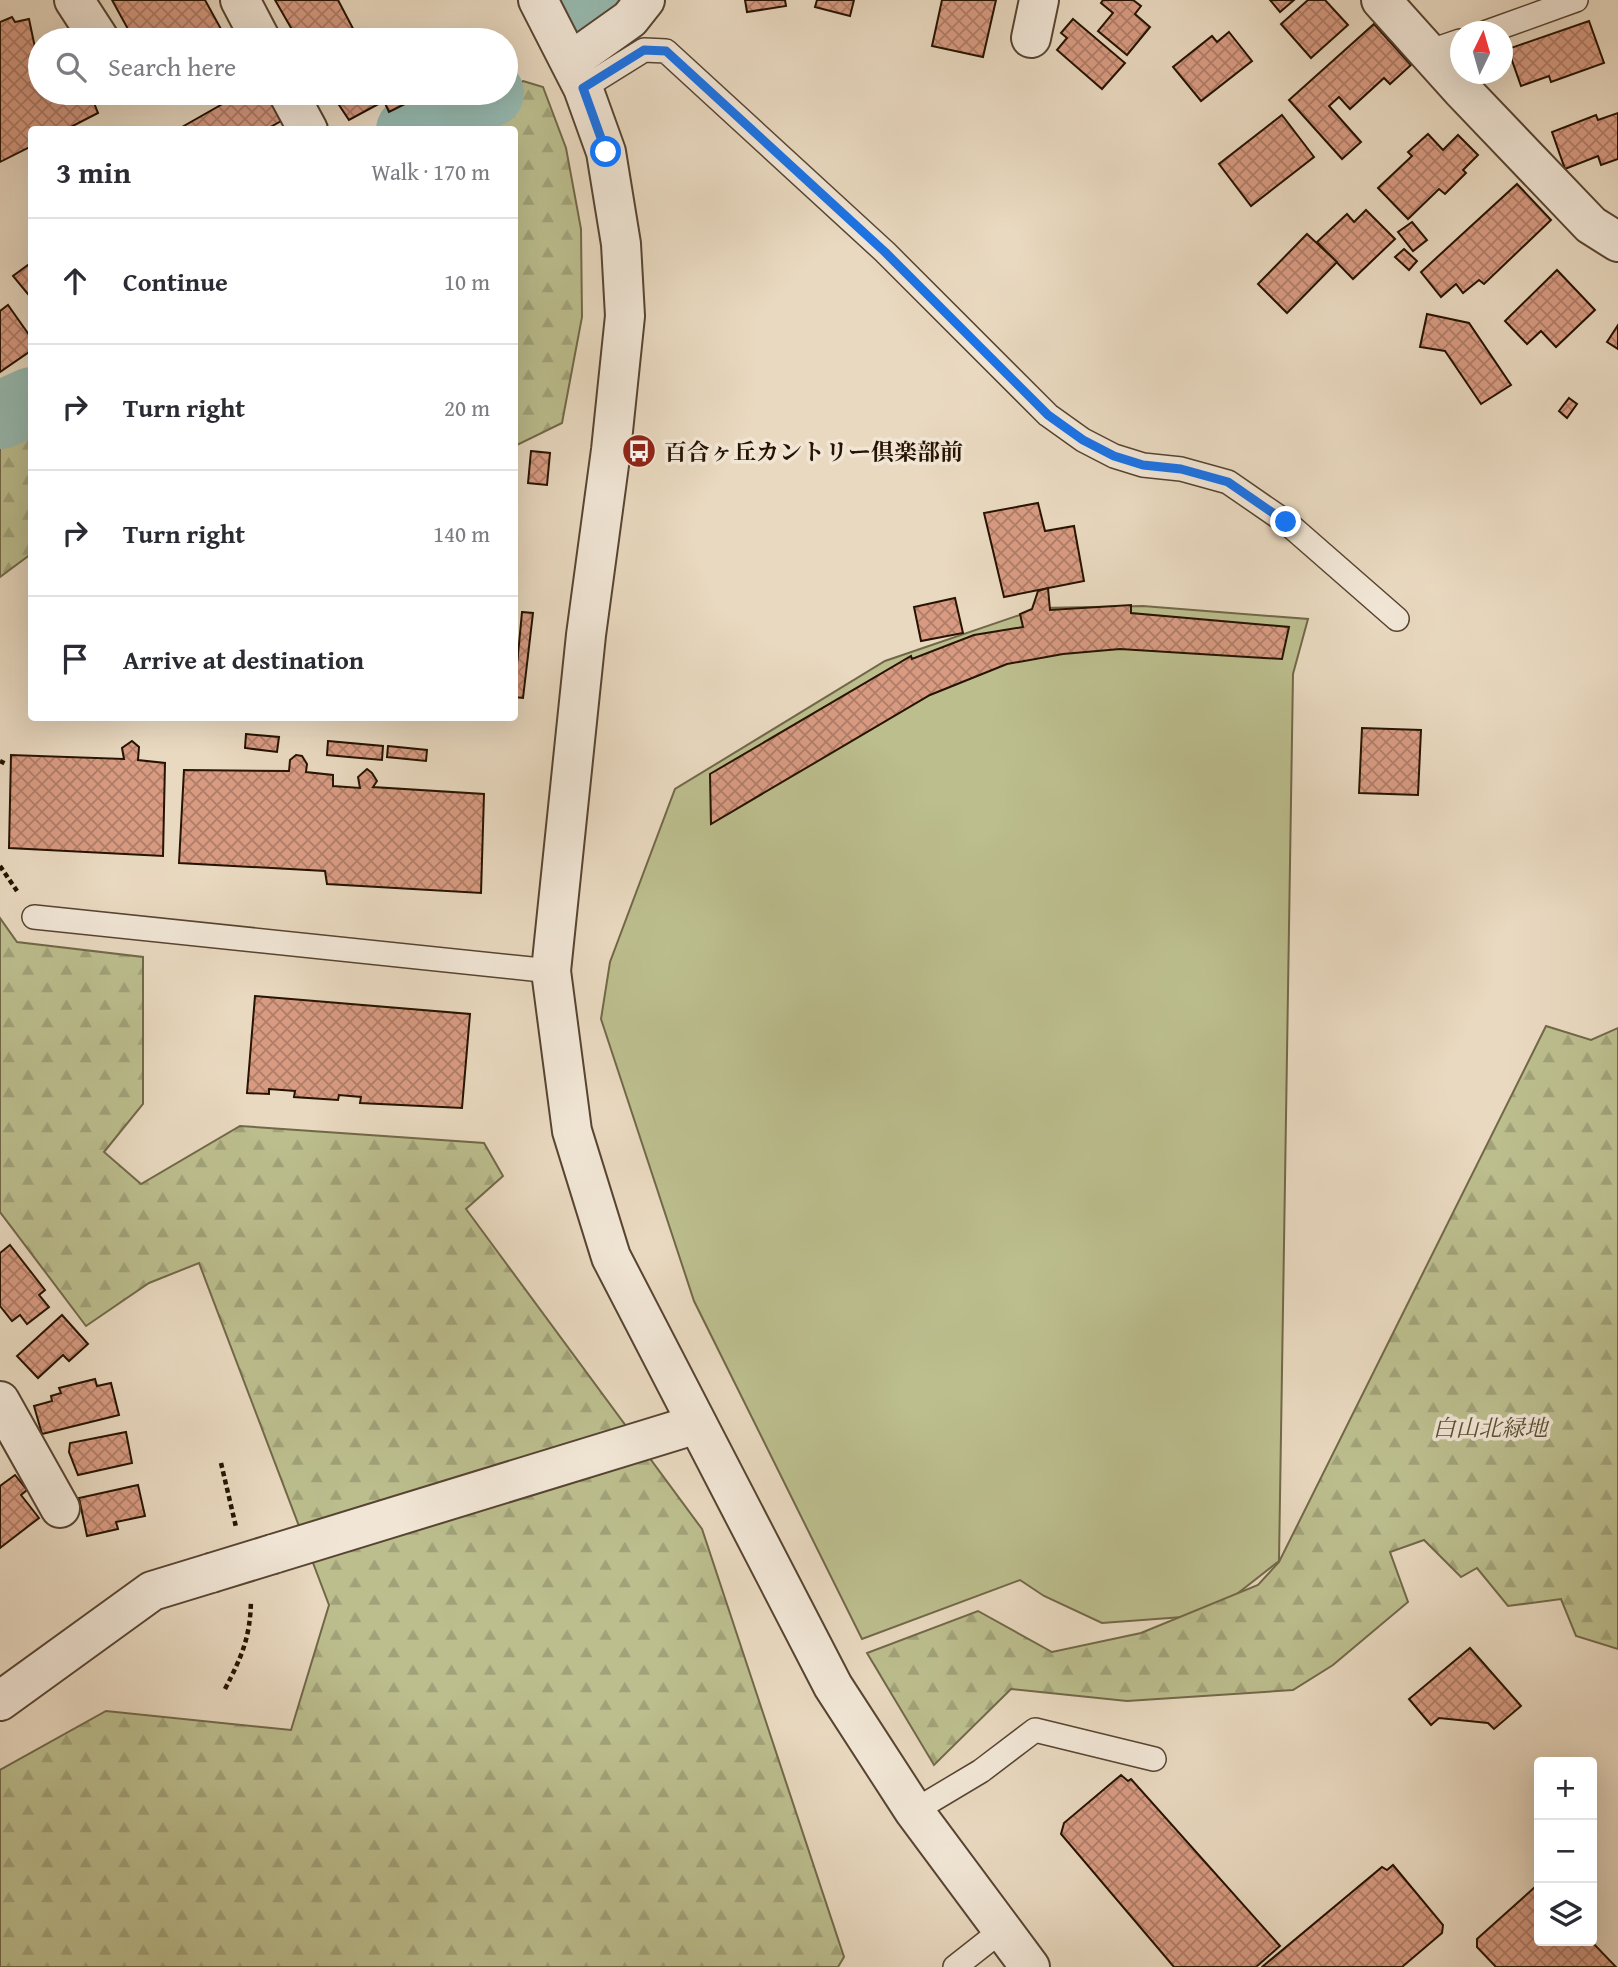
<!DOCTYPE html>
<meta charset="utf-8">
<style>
body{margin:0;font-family:"Gentium Book Plus","Noto Serif JP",serif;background:#f7f7f7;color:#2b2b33}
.controls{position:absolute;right:21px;bottom:21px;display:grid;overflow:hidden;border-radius:7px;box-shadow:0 7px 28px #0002}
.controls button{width:63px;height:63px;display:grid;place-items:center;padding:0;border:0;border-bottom:2px solid #e1e1e2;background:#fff;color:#2b2b33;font:35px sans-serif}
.compass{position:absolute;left:1450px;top:21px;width:63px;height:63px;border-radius:50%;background:#fff;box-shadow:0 7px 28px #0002;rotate:5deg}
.stop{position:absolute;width:21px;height:21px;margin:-16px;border:5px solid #1a73e8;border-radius:50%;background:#fff}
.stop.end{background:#1a73e8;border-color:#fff;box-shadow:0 2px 7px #0008}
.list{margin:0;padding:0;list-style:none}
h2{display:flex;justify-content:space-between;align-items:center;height:91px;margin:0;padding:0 28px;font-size:30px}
h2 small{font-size:23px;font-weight:400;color:#7c7c81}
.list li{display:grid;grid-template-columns:46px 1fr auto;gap:21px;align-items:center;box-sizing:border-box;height:126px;padding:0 28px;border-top:2px solid #e1e1e2}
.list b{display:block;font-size:26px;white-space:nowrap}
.list em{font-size:23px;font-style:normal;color:#7c7c81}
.icon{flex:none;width:38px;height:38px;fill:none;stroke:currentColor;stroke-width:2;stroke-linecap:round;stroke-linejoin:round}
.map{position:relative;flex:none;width:1618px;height:1967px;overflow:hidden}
.search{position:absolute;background:#fff;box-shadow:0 7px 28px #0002;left:28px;top:28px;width:490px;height:77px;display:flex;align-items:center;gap:18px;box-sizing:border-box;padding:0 24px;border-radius:38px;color:#7c7c81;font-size:26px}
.panel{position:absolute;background:#fff;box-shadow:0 7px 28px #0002;left:28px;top:126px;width:490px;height:595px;border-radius:7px}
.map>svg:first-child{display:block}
.grass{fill:#bcbe8e;stroke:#716848;stroke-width:2}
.forest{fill:url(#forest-firs);stroke:#716848;stroke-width:2}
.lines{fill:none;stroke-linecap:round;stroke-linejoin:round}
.river{stroke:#97bab0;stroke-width:68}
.building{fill:url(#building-cross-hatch);stroke:#261301;stroke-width:2}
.service-casing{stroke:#574431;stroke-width:26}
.minor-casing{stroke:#574431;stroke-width:42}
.tertiary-casing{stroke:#574431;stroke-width:42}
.path{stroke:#261301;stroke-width:4.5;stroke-dasharray:5 3.5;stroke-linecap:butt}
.service{stroke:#f1e6d6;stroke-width:23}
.minor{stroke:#f1e6d6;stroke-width:38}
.tertiary{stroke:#f1e6d6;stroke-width:38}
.minor-bridge-casing{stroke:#574431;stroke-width:42;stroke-linecap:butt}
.minor-bridge{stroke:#f1e6d6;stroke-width:38}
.route{stroke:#1a73e8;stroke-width:9}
.labels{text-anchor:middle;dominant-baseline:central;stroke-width:7;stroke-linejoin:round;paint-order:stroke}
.poi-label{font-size:23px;font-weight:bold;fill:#261301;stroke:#f1e6d6;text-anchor:start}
.park-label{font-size:23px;font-style:italic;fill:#5a4f32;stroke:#f1e6d6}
</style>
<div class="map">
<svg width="1618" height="1967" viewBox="0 0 1618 1967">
<defs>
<pattern id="forest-firs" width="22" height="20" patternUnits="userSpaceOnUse" patternTransform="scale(1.75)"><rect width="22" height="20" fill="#bcbe8e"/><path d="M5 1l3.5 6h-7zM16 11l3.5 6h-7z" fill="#a1a279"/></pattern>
<pattern id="building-cross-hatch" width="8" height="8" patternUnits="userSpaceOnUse" patternTransform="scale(1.75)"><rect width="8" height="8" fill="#d89b82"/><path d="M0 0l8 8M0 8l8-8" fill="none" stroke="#af7d68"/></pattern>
</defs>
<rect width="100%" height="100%" fill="#e9d9c0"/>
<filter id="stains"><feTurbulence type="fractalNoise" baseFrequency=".00286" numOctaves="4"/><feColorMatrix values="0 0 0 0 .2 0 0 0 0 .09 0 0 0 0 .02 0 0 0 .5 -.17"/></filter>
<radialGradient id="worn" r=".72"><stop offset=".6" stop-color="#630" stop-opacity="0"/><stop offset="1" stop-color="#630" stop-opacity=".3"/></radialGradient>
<path class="grass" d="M1143,606L1308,619L1293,674L1279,1561L1210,1615L1102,1623L1044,1596L1020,1580L862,1639L694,1301L601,1019L610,962L675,789L885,661L1040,608Z"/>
<g class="forest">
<path d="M523,81L543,87L566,148L581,229L582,317L562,423L515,446L514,130L435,129L497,100Z"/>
<path d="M31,413V554L0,577V430Z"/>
<path d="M0,918L17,942L143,957V1104L104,1152L141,1184L240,1126L484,1143L503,1176L466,1209L702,1529L844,1957L838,1967H0V1770L106,1711L291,1730L329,1605L199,1263L149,1283L86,1326L0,1212Z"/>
<path d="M1546,1026L1591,1040L1618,1028V1649L1576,1636L1561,1599L1508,1606L1477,1568L1461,1577L1424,1540L1390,1552L1408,1602L1333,1665L1293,1690L1127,1701L1011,1689L934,1765L867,1653L978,1611L1052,1652L1141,1633L1258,1585L1279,1562Z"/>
</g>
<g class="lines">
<g class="river">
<path d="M586,15L602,0"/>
<path d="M410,130L490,93"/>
<path d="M0,415L32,401"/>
</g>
</g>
<g class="building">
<path d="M112,0H205L227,40H134Z"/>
<path d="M275,0H338L359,40H298Z"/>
<path d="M745,0H785L786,6L747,12Z"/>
<path d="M817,0H854L850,16L815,7Z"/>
<path d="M942,0H996L983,57L932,46Z"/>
<path d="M1103,0H1133L1141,6L1135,14L1150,27L1127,55L1098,31L1113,13L1101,3Z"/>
<path d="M1270,0H1294L1280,12Z"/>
<path d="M1308,0H1325L1348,25L1311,58L1281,24Z"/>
<path d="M12,17L15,22L29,19L38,62L40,61V93H90L98,113L65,130H32V146L0,162V22Z"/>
<path d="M1073,19L1125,63L1102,89L1057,50L1067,38L1061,33Z"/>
<path d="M1589,21L1604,63L1551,82L1549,76L1521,86L1508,49Z"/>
<path d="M1374,24L1411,65L1390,84L1384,78L1350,109L1339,97L1329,106L1361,142L1342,159L1289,100Z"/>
<path d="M1229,32L1252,61L1201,101L1173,67L1212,36L1217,42Z"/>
<path d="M242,93H267L283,120L265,130H184L182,127Z"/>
<path d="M331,93H419L421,96L389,112L384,101L349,120Z"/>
<path d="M1618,113V159L1601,165L1598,156L1565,169L1552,132L1596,115L1598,120Z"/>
<path d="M1282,115L1314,157L1251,206L1219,164Z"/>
<path d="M1428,134L1443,150L1458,135L1478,155L1463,170L1466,173L1445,194L1439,189L1408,219L1378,188L1412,156L1408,152Z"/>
<path d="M1517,184L1551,220L1484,284L1479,280L1463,293L1456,284L1441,297L1421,272Z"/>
<path d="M1366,210L1395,239L1353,279L1317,242L1347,214L1354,222Z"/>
<path d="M1412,222L1427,240L1413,251L1398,232Z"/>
<path d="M1307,234L1337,262L1287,313L1258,284Z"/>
<path d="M1404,249L1417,261L1409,270L1395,257Z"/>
<path d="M32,262V299L13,276Z"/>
<path d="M1557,270L1595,310L1556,347L1541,331L1527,344L1505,321Z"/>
<path d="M8,305L32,339V350L0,372V311Z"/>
<path d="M1427,314L1469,323L1511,385L1481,404L1445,351L1420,347Z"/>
<path d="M1618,325V349L1607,342Z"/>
<path d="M1569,398L1577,404L1567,418L1559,411Z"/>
<path d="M531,451L550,453L547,485L528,483Z"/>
<path d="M1038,503L1045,531L1074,526L1084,581L1004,597L984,513Z"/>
<path d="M1048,588L1050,610L1131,605V613L1289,627L1282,659L1120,649L1063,654L1007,664L930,695L711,824L710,774L911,656L912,659L974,635L1023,627L1020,614L1032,609L1038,591Z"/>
<path d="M955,598L963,633L921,641L914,607Z"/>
<path d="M522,612L533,613L523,698L514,697Z"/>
<path d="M1362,728L1421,730L1418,795L1359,793Z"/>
<path d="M246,734L279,737L277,752L245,748Z"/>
<path d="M132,741L139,747L138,760L165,763L163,856L9,848L11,755L124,759L122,748Z"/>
<path d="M328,741L383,746L382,760L327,755Z"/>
<path d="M388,746L427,750L426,761L387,757Z"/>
<path d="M296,755L302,756L307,764L306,772L333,775V786L360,788L358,777L367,769L372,773L377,781L373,787L484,794L481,893L327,884L325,871L179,863L184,770L289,771L290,760Z"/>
<path d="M255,996L470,1014L462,1108L360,1103L361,1097L339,1095L338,1100L294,1097L295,1091L269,1089V1094L247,1093Z"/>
<path d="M10,1245L45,1290L39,1295L49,1307L27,1324L20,1315L12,1321L0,1306V1253Z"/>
<path d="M62,1315L88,1344L69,1361L63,1355L38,1378L17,1356Z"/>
<path d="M95,1379L97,1386L111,1383L119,1415L42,1434L34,1406L52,1401L51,1396L61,1393L59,1388Z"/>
<path d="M126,1432L132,1463L78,1475L69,1452L70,1443Z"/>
<path d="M15,1475L27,1490L21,1495L39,1518L0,1548V1486Z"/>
<path d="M138,1485L145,1516L116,1522L118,1529L87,1536L79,1498Z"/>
<path d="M1470,1648L1521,1706L1494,1729L1488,1723L1439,1718L1431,1725L1409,1699Z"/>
<path d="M1121,1775L1128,1781L1131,1779L1280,1946L1256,1967H1174L1061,1834L1064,1823Z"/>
<path d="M1393,1865L1443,1925L1442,1933L1402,1967H1262L1382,1867L1387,1870Z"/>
<path d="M1535,1887L1539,1892V1941H1591L1616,1967H1496L1477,1947V1939Z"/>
</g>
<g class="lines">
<g class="service-casing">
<g id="service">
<path d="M1487,32L1576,0"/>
<path d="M1428,52L1460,41"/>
<path d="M583,88L644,50L666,51L885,252L1048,415L1083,440L1114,456L1143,465L1181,469L1228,482L1286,522L1397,619"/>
<path d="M34,917L551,971"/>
<path d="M914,1811L981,1771L1035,1730L1154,1759"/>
<path d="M955,1967L1002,1930"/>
</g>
</g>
<g class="minor-casing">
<g id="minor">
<path d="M74,0L100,40"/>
<path d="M240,0L261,40"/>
<path d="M1381,0L1461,89L1591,225L1618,242"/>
<path d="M1031,38L1039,0"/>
<path d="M571,61L630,19L645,0"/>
<path d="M288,93L308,130"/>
<path d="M0,1401L60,1508"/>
<path d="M273,1554L697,1424"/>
<path d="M0,1701L152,1591L211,1573"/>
</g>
</g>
<g class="tertiary-casing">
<path id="tertiary" d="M538,0L583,88L606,152L621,244L625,316L611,450L586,635L551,971L572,1131L611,1257L833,1686L914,1811L1030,1967"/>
</g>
<g class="path">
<path d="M0,761L6,764"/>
<path d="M0,866L17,891"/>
<path d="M221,1463L236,1527"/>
<path d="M225,1689C242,1656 250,1638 251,1601"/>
</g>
<use href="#service" class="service"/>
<use href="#minor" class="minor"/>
<use href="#tertiary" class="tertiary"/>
<g class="minor-bridge-casing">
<path id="minor-bridge" d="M211,1573L273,1554"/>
</g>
<use href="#minor-bridge" class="minor-bridge"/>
</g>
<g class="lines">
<path class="route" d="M606,152L583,88L644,50L666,51L885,252L1048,415L1083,440L1114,456L1143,465L1181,469L1228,482L1286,522"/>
</g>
<defs>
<g id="bus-disc" transform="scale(1.75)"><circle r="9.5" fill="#8f2418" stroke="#f1e6d6"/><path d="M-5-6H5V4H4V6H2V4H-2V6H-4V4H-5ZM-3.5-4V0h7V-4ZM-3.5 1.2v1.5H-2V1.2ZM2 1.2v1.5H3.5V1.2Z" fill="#fff"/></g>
</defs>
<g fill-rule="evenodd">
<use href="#bus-disc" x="639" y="451"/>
</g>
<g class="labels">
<g class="poi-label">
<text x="664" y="451">百合ヶ丘カントリー倶楽部前</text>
</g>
<g class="park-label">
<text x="1490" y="1427">白山北緑地</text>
</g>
</g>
<rect width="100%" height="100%" filter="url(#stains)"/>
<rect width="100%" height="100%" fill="url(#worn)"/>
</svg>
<div class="controls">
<button>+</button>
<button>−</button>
<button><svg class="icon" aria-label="layers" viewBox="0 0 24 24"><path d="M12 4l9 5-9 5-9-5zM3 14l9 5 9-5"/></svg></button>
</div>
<svg class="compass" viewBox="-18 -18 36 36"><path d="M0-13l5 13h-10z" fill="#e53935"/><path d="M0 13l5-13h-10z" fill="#7c7c81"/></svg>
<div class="stop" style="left:606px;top:152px"></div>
<div class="stop end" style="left:1286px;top:522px"></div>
<div class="search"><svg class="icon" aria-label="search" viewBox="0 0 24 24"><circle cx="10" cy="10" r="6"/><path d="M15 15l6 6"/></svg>Search here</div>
<section class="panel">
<h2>3 min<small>Walk · 170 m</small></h2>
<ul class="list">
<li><svg class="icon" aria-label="ahead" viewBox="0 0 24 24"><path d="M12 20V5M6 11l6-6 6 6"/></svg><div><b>Continue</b></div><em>10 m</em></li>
<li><svg class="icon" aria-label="right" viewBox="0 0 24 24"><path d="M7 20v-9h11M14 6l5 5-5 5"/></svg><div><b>Turn right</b></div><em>20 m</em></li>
<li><svg class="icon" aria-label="right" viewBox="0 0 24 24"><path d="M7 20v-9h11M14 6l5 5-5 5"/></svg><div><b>Turn right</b></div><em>140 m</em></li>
<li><svg class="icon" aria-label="arrive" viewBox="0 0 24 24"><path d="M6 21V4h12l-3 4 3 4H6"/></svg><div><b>Arrive at destination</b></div></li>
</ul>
</section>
</div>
